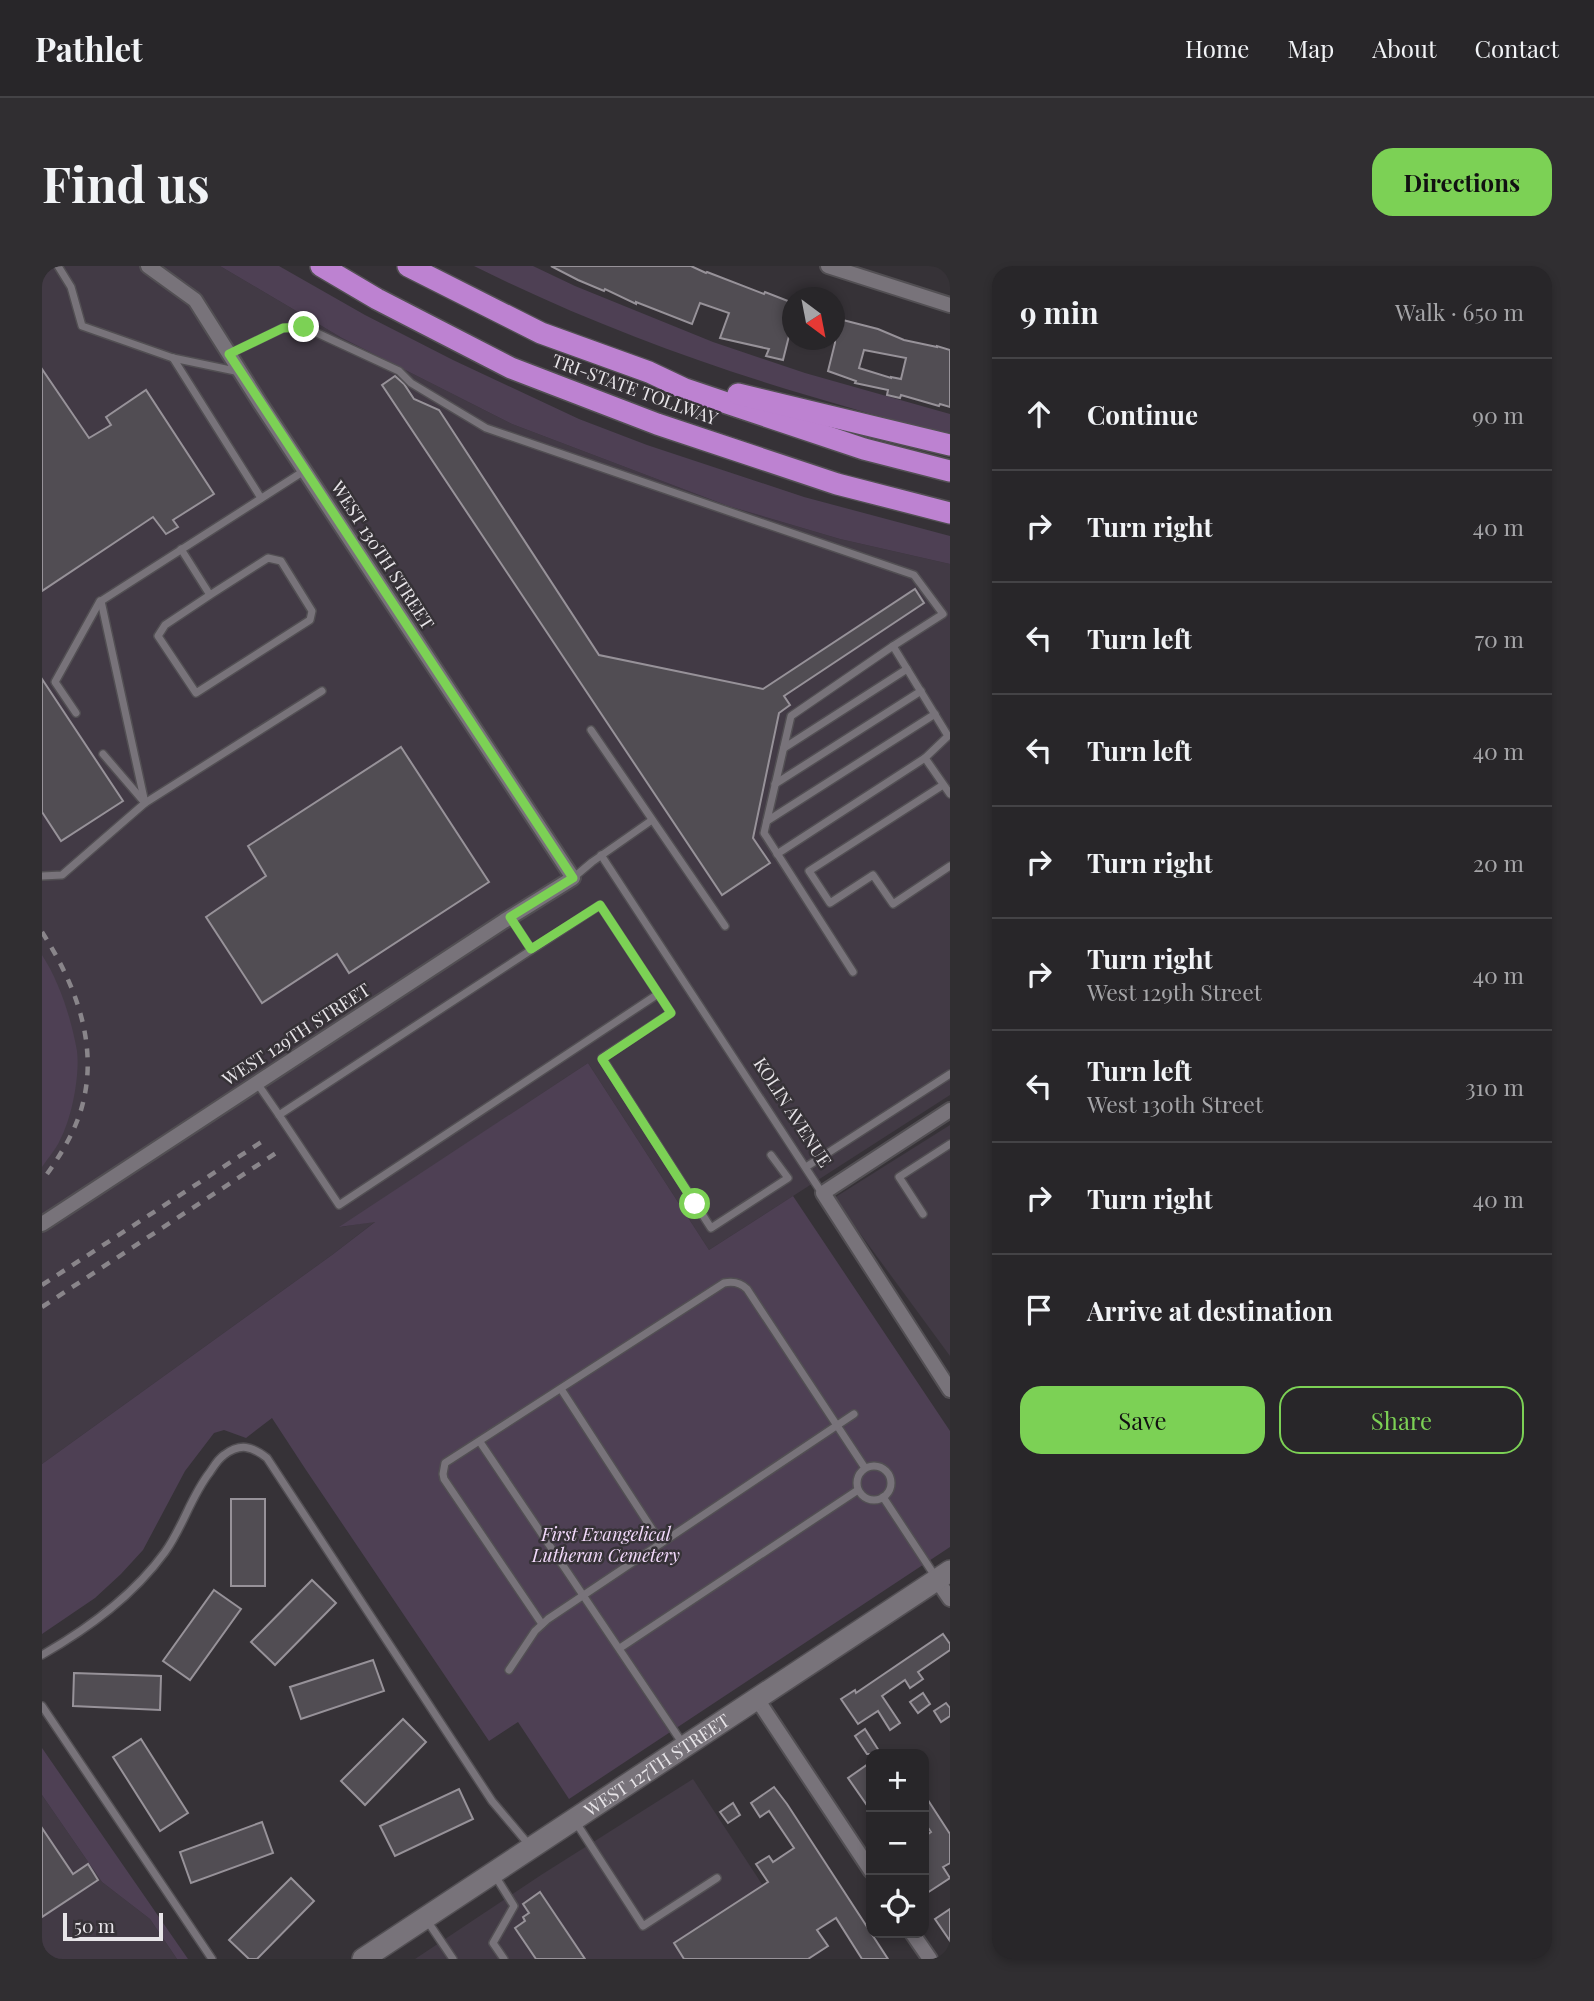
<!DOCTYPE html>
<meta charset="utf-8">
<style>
body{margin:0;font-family:"Playfair Display",serif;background:#302e31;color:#f1f3f6}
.controls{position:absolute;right:21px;bottom:21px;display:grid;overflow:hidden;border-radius:14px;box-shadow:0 4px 10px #0003}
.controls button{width:63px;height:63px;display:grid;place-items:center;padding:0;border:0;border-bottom:2px solid #444346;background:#282629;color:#f1f3f6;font:35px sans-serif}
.compass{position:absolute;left:740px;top:21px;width:63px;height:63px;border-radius:50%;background:#282629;box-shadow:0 4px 10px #0003;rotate:148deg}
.scale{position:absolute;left:21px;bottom:18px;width:100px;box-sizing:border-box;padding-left:7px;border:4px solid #e7e4e8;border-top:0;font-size:19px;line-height:24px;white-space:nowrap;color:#e7e4e8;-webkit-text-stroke:5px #363237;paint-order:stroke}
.stop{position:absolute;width:21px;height:21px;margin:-16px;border:5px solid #7cd155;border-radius:50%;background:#fff}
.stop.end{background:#7cd155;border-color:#fff;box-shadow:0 2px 7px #0008}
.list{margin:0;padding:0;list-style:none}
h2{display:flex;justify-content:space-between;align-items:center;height:91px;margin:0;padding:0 28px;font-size:30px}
h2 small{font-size:23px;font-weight:400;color:#a5a5a8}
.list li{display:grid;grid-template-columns:46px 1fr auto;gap:21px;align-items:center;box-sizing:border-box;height:112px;padding:0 28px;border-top:2px solid #444346}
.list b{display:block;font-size:26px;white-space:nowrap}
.list p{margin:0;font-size:23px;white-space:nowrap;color:#a5a5a8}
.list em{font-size:23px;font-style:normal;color:#a5a5a8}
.actions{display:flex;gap:14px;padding:21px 28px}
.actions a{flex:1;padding:16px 0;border:2px solid #7cd155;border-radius:21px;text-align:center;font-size:24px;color:#7cd155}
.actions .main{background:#7cd155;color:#111}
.icon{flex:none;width:38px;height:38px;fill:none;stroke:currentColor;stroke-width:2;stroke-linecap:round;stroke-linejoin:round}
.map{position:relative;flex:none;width:908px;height:1693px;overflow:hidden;border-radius:21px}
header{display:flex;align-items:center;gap:42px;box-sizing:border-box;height:98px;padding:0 35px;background:#282629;border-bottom:2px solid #444346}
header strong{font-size:33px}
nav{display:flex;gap:38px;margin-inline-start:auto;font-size:24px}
.intro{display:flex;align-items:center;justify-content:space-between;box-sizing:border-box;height:168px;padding:0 42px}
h1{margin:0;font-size:49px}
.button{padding:18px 32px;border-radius:21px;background:#7cd155;color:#111;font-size:24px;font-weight:700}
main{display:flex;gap:42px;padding:0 42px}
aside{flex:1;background:#282629;border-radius:21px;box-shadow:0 4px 10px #0003}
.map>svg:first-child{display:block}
.built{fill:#423a45}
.green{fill:#4e4054}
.building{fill:#514d53;stroke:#979299;stroke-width:2;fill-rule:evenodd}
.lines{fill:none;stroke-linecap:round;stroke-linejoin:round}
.service-casing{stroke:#524f53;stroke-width:10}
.minor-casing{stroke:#524f53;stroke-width:18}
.secondary-casing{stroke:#524f53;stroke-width:24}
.motorway-casing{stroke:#524f53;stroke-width:24}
.service{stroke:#78737a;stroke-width:7}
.minor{stroke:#78737a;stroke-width:14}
.secondary{stroke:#78737a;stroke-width:21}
.motorway{stroke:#bd82d1;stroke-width:21}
.rail{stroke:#89858a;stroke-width:4.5;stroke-dasharray:9 9;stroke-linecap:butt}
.route{stroke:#7cd155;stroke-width:9}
.labels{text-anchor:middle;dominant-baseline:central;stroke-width:5;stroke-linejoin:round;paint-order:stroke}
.street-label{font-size:18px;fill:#e7e4e8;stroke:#363237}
.park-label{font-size:18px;font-style:italic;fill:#f3dafc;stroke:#363237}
</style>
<header>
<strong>Pathlet</strong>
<nav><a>Home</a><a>Map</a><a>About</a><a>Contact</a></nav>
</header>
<div class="intro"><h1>Find us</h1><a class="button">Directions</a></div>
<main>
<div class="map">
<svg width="908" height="1693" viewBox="0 0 908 1693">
<rect width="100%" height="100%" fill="#363237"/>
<g class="built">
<path d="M0,0H178L300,72L470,158L686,240L798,273L908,298V829L667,984L546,797L299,961L334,955L290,989L0,1198Z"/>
<path d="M908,859V1090L792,932Z"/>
<path d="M651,1513L769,1693H373L499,1609Z"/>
<path d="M0,1529L60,1616L108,1653L135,1693H0Z"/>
</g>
<g class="green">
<path d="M178,0H237L323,49L411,94L537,153L605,179L762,231L908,270V298L798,273L686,240L470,158L300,72Z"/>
<path d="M432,0H491L533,20L671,76L763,107L908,148V167C853,156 798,139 744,123C637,90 532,50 432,0Z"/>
<path d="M0,689C18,717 29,752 35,785C38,809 30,852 18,874C14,883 6,892 0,901Z"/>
<path d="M546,797L667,984L751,930L908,1165V1281L527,1533L476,1456L447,1475L264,1204L230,1152L204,1172L182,1164L172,1167L143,1205L101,1284L79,1308L53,1332L0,1368V1198L290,989L333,956L297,961Z"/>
<path d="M0,1482L146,1693H135L108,1653L60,1616L0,1529Z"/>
</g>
<g class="building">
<path d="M509,0H649L664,7L665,6L722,28L723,26L751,37V71L747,70L741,94L724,90L727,83L678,72L687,47L658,37L650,58L594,36V38L563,23L562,25L536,14Z"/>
<path d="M793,52L836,63L862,74L895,81V80L908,84V141L898,138L897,140L859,129L858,132L845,129L846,124L813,117L814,115L786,105L793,77ZM822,84L864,92L859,113L849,111V112L817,102Z"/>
<path d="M0,103L47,172L69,159L64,151L104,124L172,228L131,254L136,261L124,268L111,251L0,325Z"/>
<path d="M353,110L362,118L372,133L397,144L557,389L721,423L873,323L882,337L742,430L748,439L737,447L711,572L728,597L680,629L340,119Z"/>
<path d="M0,413L81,535L19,575L0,546Z"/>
<path d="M359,481L447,616L307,707L295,688L220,737L164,651L224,610L206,580Z"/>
<rect x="189" y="1233" width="34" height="87"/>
<path d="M270,1314L294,1337L233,1399L209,1376Z"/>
<path d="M172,1324L199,1343L148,1414L121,1395Z"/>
<path d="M901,1368L908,1378V1384L876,1406L881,1413L868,1422L863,1414L840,1430L858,1457L848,1464L836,1445L816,1458L799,1433L813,1424L814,1427Z"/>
<path d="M331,1394L342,1425L259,1453L248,1421Z"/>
<path d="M32,1407L119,1410L118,1444L31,1440Z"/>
<path d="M881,1427L888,1438L876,1447L868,1436Z"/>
<path d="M904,1437L908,1442V1450L899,1456L892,1445Z"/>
<path d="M361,1453L384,1476L323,1539L299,1515Z"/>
<path d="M823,1463L839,1488H825L813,1470Z"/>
<path d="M99,1473L146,1547L118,1565L71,1491Z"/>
<path d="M829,1496V1545L806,1512Z"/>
<path d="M732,1521L745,1538L846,1693H820L794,1652L775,1664L786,1680L766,1693H642L632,1677L726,1616L714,1598L727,1590L731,1596L752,1582L727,1545L718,1551L709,1537Z"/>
<path d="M417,1523L431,1553L353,1590L338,1560Z"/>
<path d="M882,1528L908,1568V1597L901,1601L908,1612L882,1629V1571L889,1566L882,1556Z"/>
<path d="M691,1537L698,1549L686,1557L678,1546Z"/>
<path d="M220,1556L231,1587L149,1617L138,1586Z"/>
<path d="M0,1562L31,1608L46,1598L56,1614L0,1651Z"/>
<path d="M249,1612L272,1635L215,1693H207L187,1674Z"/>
<path d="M498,1626L543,1693H494L473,1662L483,1655L481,1651L487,1647L481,1638Z"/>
<path d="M908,1643V1675L893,1653Z"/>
</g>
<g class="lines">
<g class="service-casing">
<g id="service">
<path d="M16,0L29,21L40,60L131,92L198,106"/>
<path d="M187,88L241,62L262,61L357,105L369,117L444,162L872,309L901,348L851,380"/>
<path d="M131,92L219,232"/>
<path d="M139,283L168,329L123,359L116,370L154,427L268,354L270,345L239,295L226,292L168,329"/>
<path d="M34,447L13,416L58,335"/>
<path d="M549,464L683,660"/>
<path d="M742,482L865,403"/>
<path d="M61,488L103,537L280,425"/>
<path d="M733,518L879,425"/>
<path d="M901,519L767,605L788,637L831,609L851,638L908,600"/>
<path d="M725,555L893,448"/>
<path d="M735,588L883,492"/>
<path d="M559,589L780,927"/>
<path d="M0,610L20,609L103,537L59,335L262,205"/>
<path d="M531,612L550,596L610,554"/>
<path d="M468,651L489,683"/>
<path d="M811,706L722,567L749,450L851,380L906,470L883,492L908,528"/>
<path d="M616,728L297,939L237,849L558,639L629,747L560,792L669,962L746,912L729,889"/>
<path d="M215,817L237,849"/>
<path d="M764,901L908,808"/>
<path d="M881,948L857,911L908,878"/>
<path d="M519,1123L619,1277"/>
<path d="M438,1176L641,1478"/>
<circle cx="832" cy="1217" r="17"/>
<path d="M841,1231L893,1310"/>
<path d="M500,1358L402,1213L401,1208L403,1197L682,1017C691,1015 699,1017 705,1023L823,1202"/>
<path d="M578,1382L816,1224"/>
<path d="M0,1389C47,1362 91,1330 123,1286C141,1261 149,1230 168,1206C172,1200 176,1193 182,1189C198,1177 210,1180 225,1192L450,1535L488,1580"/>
<path d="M467,1404L493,1365L506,1353L812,1148"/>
<path d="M0,1440L170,1693"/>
<path d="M533,1555L601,1660L675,1612"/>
<path d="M452,1608L472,1640L451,1677L462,1693"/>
<path d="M384,1653L411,1693"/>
</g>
</g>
<g class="minor-casing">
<g id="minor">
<path d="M786,0L908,39"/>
<path d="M908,844L781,927L908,1124"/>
<path d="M0,958L462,655L531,612L218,137L153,34L106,0"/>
<path d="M895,1314L908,1333"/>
<path d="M715,1433L829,1605"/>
<path d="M870,1667L888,1693"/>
</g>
</g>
<g class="secondary-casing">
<g id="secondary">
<path id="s1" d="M321,1693L908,1305"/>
</g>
</g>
<g class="motorway-casing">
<g id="motorway">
<path d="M279,0L335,33L469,102L615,158L795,218L908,247"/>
<path d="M366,0L499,67L607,106L643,123L822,183L908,205"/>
<path d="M696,128L908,179"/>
</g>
</g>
<use href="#service" class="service"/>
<use href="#minor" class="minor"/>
<use href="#secondary" class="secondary"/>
<use href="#motorway" class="motorway"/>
<g class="rail">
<path d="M0,666C34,719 58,781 39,844C31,870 16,893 0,915"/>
<path d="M0,1019L224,873"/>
<path d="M0,1041L234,887"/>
</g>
</g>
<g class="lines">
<path class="route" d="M262,61L241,62L187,88L531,612L468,651L489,683L558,639L629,747L560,793L653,938"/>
</g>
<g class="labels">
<g class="street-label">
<text transform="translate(593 123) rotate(20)">TRI-STATE TOLLWAY</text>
<text transform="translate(341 289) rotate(57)">WEST 130TH STREET</text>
<text transform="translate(254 768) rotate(-33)">WEST 129TH STREET</text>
<text transform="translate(751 846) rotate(57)">KOLIN AVENUE</text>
<text stroke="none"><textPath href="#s1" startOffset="352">WEST 127TH STREET</textPath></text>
</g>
<g class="park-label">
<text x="564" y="1268">First Evangelical<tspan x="564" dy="21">Lutheran Cemetery</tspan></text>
</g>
</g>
</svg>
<div class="controls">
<button>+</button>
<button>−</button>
<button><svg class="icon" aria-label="locate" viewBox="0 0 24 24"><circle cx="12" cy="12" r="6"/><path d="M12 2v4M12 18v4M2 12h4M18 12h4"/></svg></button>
</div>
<svg class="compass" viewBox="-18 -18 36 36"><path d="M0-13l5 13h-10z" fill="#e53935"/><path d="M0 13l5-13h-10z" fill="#a5a5a8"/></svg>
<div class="scale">50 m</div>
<div class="stop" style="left:653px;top:938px"></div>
<div class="stop end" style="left:262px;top:61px"></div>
</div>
<aside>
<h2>9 min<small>Walk · 650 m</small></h2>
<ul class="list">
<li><svg class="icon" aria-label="ahead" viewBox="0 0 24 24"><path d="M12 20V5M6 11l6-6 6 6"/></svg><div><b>Continue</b></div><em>90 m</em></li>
<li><svg class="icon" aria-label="right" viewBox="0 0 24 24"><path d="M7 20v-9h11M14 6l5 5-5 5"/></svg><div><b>Turn right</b></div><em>40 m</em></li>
<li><svg class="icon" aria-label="left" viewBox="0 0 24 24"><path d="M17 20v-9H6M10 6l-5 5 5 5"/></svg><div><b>Turn left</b></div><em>70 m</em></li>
<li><svg class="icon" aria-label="left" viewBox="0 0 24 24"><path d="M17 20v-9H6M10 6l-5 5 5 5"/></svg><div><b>Turn left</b></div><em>40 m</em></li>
<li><svg class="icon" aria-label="right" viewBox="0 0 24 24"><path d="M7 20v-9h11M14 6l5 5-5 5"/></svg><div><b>Turn right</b></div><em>20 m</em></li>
<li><svg class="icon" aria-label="right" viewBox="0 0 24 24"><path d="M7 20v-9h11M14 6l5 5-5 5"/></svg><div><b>Turn right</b><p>West 129th Street</p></div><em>40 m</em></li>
<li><svg class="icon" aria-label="left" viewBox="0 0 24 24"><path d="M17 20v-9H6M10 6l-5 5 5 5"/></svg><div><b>Turn left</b><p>West 130th Street</p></div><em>310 m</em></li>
<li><svg class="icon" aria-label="right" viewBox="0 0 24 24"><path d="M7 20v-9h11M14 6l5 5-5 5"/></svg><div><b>Turn right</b></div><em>40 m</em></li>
<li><svg class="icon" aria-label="arrive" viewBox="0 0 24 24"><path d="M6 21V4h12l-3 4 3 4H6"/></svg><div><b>Arrive at destination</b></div></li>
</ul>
<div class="actions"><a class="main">Save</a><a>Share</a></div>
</aside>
</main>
